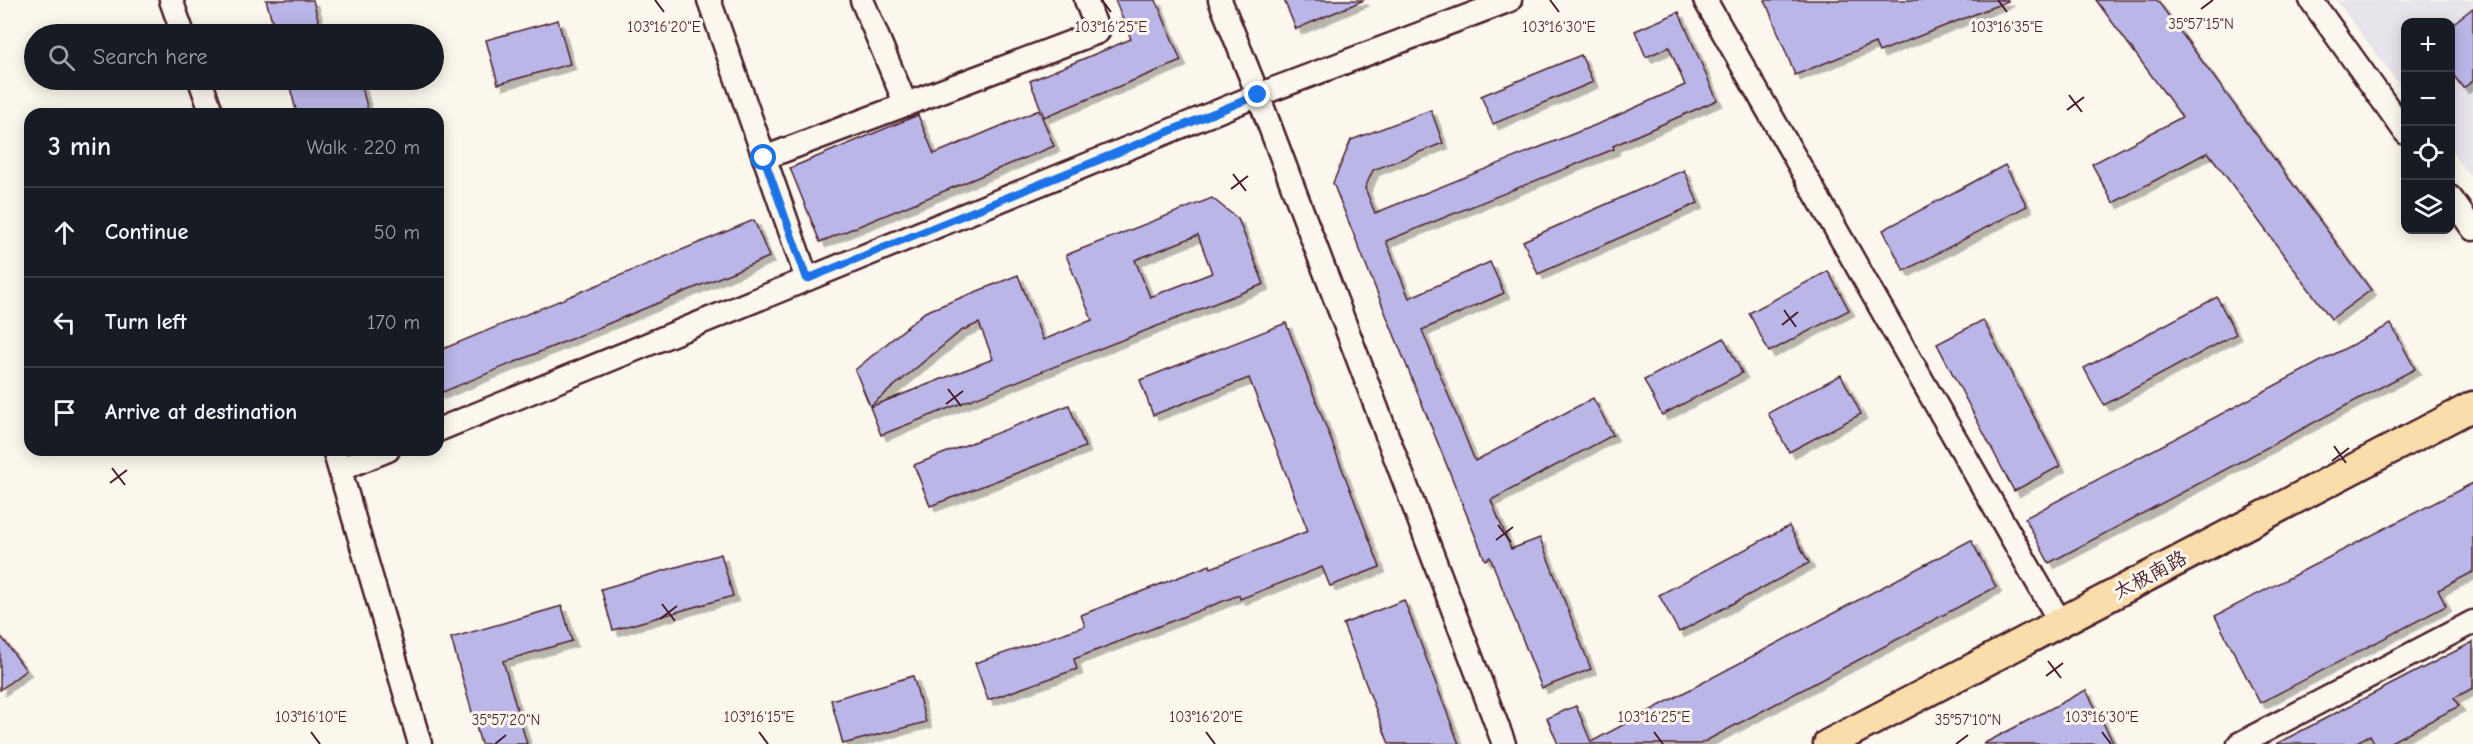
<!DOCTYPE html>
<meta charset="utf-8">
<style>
body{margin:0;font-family:"Comic Neue","LXGW WenKai TC",sans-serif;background:#242831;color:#f1f3f6}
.controls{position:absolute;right:18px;top:18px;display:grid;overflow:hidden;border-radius:12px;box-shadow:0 3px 15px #0003}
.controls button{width:54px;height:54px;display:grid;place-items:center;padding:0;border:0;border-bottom:2px solid #363941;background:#171b24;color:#f1f3f6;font:30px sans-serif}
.stop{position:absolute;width:18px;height:18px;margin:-14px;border:4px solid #1a73e8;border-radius:50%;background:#fff}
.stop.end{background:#1a73e8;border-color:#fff;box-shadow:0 2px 6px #0008}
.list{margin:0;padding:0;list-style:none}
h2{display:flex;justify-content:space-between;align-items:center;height:78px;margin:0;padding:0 24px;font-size:26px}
h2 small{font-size:20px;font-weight:400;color:#9ea1a6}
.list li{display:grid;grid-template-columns:39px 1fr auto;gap:18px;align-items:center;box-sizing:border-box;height:90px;padding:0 24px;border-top:2px solid #363941}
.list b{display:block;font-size:22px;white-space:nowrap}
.list em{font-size:20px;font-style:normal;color:#9ea1a6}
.icon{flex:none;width:33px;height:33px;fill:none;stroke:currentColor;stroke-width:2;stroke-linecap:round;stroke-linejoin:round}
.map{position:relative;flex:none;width:2473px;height:744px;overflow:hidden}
.search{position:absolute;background:#171b24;box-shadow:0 3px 15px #0003;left:24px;top:24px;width:420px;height:66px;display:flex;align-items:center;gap:15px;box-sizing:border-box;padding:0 21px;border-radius:33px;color:#9ea1a6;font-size:22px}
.panel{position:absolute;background:#171b24;box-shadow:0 3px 15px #0003;left:24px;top:108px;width:420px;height:348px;border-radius:18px}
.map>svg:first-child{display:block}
.built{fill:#e8e4eb}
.building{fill:#bbb6e8;stroke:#4a1f2b;stroke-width:1.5;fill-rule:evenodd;filter:url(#shadow)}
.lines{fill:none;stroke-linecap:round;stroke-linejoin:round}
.minor-casing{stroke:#4a1f2b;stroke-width:27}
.major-casing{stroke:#4a1f2b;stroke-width:33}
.minor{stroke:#fbf7ec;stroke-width:22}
.major{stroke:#faddab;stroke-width:28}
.route{stroke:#1a73e8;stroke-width:8}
.ticks{fill:none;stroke:#4a1f2b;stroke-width:2}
.labels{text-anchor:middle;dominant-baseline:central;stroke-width:6;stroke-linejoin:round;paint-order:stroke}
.street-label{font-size:20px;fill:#4a1f2b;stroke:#fbf7ec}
.ticks-label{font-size:15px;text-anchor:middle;fill:#4a1f2b;stroke:#fbf7ec;stroke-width:6;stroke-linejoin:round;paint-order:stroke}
</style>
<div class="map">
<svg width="2473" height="744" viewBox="0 0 2473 744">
<defs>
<filter id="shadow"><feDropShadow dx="5.5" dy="5.5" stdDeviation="0" flood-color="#0004"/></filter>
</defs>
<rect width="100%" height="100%" fill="#fbf7ec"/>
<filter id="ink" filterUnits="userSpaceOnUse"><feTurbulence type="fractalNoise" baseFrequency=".0167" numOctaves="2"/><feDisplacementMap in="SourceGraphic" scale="12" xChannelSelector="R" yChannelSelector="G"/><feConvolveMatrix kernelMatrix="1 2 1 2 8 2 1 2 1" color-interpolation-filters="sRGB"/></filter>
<g filter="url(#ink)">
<path class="built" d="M2336,0H2473V180L2451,151L2450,22H2406L2405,92Z"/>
<g class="building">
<path d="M266,0H313L322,34H276Z"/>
<path d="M1115,0H1156L1181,61L1044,117L1030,81L1131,39Z"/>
<path d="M1284,0H1364L1296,29Z"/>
<path d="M1765,0H2008V1L1879,52L1875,43L1795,75Z"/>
<path d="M2096,0H2157L2371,290L2331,319L2208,152L2113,203L2092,164L2182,117Z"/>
<path d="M2473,8V81L2463,88L2451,72V25Z"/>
<path d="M1679,12L1717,100L1613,146L1614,149L1386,241L1409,298L1490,262L1504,293L1422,330L1475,461L1593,398L1613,435L1491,500L1511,549L1540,538L1591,669L1542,688L1490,557L1485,560L1333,183L1351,140L1431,110L1443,143L1373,170L1365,188L1375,213L1603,122L1685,85L1669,47L1646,57L1635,31Z"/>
<path d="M558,20L570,64L498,84L486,40Z"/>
<path d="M1581,55L1593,82L1493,124L1481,96Z"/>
<path d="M288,80H334L335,84L360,80L369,114H297Z"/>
<path d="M1039,110L1054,146L820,242L790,168L918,115L934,154Z"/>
<path d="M2005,165L2027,206L1904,271L1883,230Z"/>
<path d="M1684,170L1698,203L1538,274L1523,241Z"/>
<path d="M1212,198L1238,219L1264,284L881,435L870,407L993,359L979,323L961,331L870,406L855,370L925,312L1018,275L1043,340L1092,320L1066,255ZM1198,235L1212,273L1150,297L1135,260Z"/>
<path d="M754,220L769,257L438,394V351Z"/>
<path d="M1828,271L1849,310L1769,352L1749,313Z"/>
<path d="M2217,297L2236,334L2104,405L2084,368Z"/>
<path d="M1983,320L2060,466L2014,491L1937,344Z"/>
<path d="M1286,323L1380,567L1330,586L1322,567L1240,599L1239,595L1074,659L1077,669L988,700L975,663L1085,626L1081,615L1210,565L1211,568L1308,531L1249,378L1153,415L1140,380Z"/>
<path d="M2391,324L2415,369L2049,563L2025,518Z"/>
<path d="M1724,338L1742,373L1662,415L1644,380Z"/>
<path d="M1841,375L1861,414L1789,452L1768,413Z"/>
<path d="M1069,405L1085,447L930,506L914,465Z"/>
<path d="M2473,483V572L2438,590L2446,606L2260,703L2215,616Z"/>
<path d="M1789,526L1809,563L1679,632L1659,595Z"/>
<path d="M1971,540L1996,587L1700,744H1558L1547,718L1576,706L1591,742Z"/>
<path d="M721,554L733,596L613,630L601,589Z"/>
<path d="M1404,600L1459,744H1389L1343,624Z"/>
<path d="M562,606L572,641L503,661L527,744H481L451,638Z"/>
<path d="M0,635L26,670L0,690Z"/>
<path d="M2473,642V688L2454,698L2459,706L2387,744H2375L2370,735L2353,744H2276Z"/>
<path d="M913,676L926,722L843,744L831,700Z"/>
<path d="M2086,690L2114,744H1983Z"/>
</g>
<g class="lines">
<g class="minor-casing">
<g id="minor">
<path d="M171,0L183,34"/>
<path d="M709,0L807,279"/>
<path d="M862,0L906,105"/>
<path d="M1220,0L1258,95L1504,744"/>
<path d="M1705,0L2060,622"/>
<path d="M2311,0L2406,133"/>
<path d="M200,80L212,114"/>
<path d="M764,158L1098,32L1086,0"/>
<path d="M2450,197L2473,229"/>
<path d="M438,430L1258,95L1510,0"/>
<path d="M334,450L420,744"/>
<path d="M341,469L388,450"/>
<path d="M2239,744L2473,622"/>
</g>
</g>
<g class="major-casing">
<path id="major" d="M1828,744L2473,406"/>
</g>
<use href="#minor" class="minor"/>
<use href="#major" class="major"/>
</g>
</g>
<g class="lines" filter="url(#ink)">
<path class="route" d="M764,158L807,279L1258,95"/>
</g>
<path class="ticks" d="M655,0L664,12M1102,0L1111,12M1550,0L1559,12M1998,0L2007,12M2201,9L2213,0M2069,95L2082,112M2067,110L2084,97M1233,174L1246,191M1231,189L1248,176M1784,310L1796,327M1782,325L1798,312M948,389L961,406M946,404L963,391M2334,446L2346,463M2332,461L2349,448M112,468L125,485M110,483L127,470M1498,525L1511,542M1496,540L1513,527M662,604L675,621M660,619L677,606M2048,661L2061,678M2046,676L2063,663M311,732L320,744M759,732L768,744M1206,732L1215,744M1654,732L1663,744M2102,732L2111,744M495,744L506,735M1956,744L1968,735"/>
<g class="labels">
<g class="street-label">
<text transform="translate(2150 575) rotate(-28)">太极南路</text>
</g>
</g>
<g class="ticks-label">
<text x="2201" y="29">35°57'15"N</text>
<text x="664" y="32">103°16'20"E</text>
<text x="1111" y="32">103°16'25"E</text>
<text x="1559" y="32">103°16'30"E</text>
<text x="2007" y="32">103°16'35"E</text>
<text x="311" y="722">103°16'10"E</text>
<text x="759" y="722">103°16'15"E</text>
<text x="1206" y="722">103°16'20"E</text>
<text x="1654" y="722">103°16'25"E</text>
<text x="2102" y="722">103°16'30"E</text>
<text x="506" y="725">35°57'20"N</text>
<text x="1968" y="725">35°57'10"N</text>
</g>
</svg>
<div class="controls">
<button>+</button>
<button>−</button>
<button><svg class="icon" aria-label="locate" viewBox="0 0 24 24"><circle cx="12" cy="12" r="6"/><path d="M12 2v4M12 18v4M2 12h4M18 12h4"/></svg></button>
<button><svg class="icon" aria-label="layers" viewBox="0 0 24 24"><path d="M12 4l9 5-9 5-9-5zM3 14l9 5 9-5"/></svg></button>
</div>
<div class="stop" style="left:764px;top:158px"></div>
<div class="stop end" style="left:1258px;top:95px"></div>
<div class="search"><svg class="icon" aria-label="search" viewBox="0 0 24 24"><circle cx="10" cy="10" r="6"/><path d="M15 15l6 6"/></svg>Search here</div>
<section class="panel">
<h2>3 min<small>Walk · 220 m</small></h2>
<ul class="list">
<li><svg class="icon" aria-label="ahead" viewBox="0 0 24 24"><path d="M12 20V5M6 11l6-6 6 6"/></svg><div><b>Continue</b></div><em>50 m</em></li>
<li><svg class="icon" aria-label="left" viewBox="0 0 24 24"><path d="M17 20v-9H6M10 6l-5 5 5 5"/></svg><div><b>Turn left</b></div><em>170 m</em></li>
<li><svg class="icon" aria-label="arrive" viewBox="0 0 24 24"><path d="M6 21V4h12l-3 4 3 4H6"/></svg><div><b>Arrive at destination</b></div></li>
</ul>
</section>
</div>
